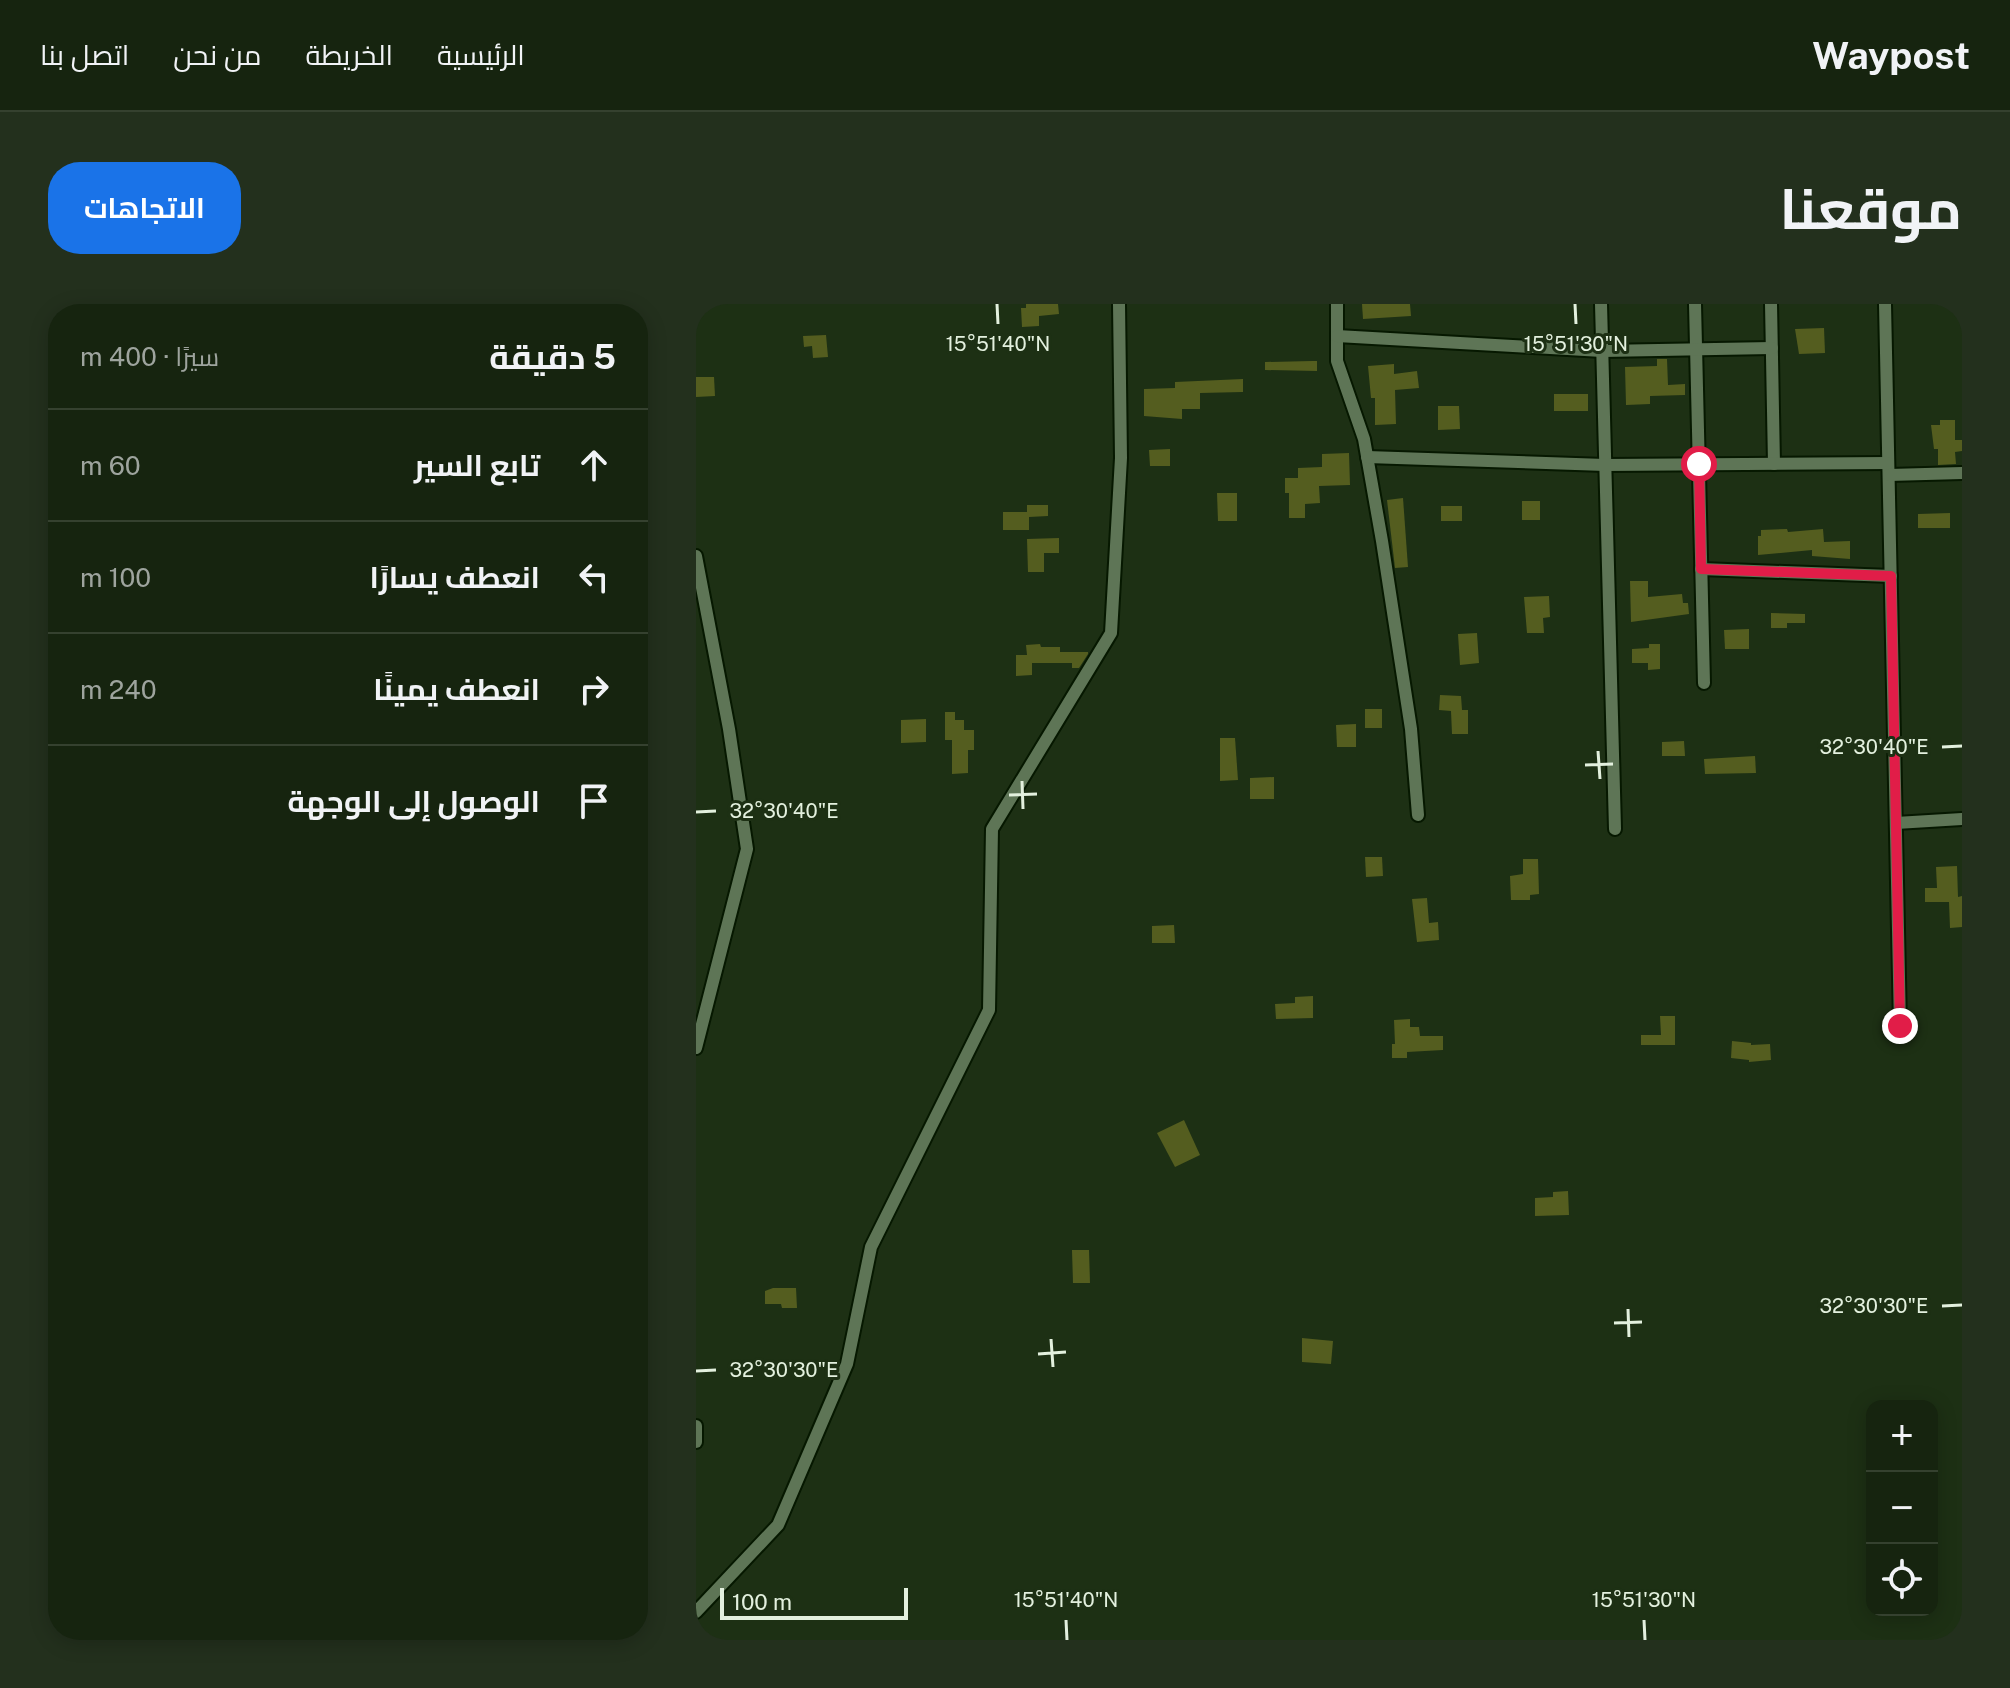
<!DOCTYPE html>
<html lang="ar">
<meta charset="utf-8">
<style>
body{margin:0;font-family:"Public Sans",Cairo,sans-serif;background:#23301d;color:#f1f3f6;direction:rtl}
.controls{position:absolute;right:24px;bottom:24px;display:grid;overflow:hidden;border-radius:16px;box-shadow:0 4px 20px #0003}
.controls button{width:72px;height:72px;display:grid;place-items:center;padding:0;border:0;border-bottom:2px solid #35412f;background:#16240f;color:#f1f3f6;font:40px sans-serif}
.scale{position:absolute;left:24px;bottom:20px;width:188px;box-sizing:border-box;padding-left:8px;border:4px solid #e3f0de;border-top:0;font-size:22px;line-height:28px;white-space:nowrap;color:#e3f0de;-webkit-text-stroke:6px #1d3014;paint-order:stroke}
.stop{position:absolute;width:24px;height:24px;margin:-18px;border:6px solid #e11d48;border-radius:50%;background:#fff}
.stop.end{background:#e11d48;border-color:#fff;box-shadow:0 2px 8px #0008}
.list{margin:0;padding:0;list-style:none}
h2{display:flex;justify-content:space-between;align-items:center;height:104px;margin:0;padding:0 32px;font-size:34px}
h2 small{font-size:26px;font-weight:400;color:#9ea49e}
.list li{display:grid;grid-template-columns:52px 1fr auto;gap:24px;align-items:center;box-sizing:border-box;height:112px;padding:0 32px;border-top:2px solid #35412f}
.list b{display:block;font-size:30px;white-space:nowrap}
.list em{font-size:26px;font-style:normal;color:#9ea49e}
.icon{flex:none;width:44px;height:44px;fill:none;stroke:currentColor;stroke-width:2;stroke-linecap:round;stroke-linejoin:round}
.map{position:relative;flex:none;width:1266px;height:1336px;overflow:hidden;direction:ltr;border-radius:32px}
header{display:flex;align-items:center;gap:48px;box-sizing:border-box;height:112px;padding:0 40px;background:#16240f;border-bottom:2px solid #35412f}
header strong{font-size:38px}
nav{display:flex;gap:44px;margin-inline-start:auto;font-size:28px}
.intro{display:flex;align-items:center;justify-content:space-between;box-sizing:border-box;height:192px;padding:0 48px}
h1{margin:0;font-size:56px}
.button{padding:20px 36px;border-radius:32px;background:#1a73e8;color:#fff;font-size:28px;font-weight:700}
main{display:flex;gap:48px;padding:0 48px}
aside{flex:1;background:#16240f;border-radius:32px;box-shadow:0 4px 20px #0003}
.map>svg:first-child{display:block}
.building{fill:#545d1f}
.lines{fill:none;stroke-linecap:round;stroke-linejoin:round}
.minor-casing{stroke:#061800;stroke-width:16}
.minor{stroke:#5e7556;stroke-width:12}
.route{stroke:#e11d48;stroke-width:10}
.ticks{fill:none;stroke:#e3f0de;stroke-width:3}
.ticks-label{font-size:20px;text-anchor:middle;fill:#e3f0de;stroke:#1d3014;stroke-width:6;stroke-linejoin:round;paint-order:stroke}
</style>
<header>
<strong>Waypost</strong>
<nav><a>الرئيسية</a><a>الخريطة</a><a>من نحن</a><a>اتصل بنا</a></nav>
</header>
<div class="intro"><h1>موقعنا</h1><a class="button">الاتجاهات</a></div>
<main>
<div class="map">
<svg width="1266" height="1336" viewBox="0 0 1266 1336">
<rect width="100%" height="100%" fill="#1d3014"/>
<g class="building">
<path d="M330,0H362L363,10L343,12V22L326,23L325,4H330Z"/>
<path d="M666,0H714L715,12L667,15Z"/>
<path d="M1128,24L1129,49L1103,50L1099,25Z"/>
<path d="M130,31L132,53L117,54L116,42L108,43L107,32Z"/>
<path d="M961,55H971L972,81L989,80V91L954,92V100L930,101L929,63L961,62Z"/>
<path d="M616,57H621V67L569,66V58Z"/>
<path d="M698,60V70L721,67L723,84L699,86L700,120L679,121V94H675L672,62Z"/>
<path d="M0,73H18L19,92L0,93Z"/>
<path d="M547,75V88L504,89V105H486V115L448,112V85L479,84V78Z"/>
<rect x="858" y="90" width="34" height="17"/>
<path d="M742,102H763L764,125L742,126Z"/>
<path d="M1244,116H1259V136H1266V147L1259,148L1260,160L1242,161V145H1238L1235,121H1244Z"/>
<path d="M474,145V162H454L453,146Z"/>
<path d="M653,149L654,181L623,182L624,199L609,200V214H593V189H589V174H602V164L626,163V150Z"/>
<path d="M521,189H541V217H522Z"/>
<path d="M707,194L712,263L699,264L691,196Z"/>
<rect x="826" y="197" width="18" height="19"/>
<path d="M331,201H352V212L333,213V226H307V208H331Z"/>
<rect x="745" y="202" width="21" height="15"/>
<path d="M1254,209V224H1222V210Z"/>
<path d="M1091,225L1092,228L1127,225L1128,238L1154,237V255L1116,252V246L1062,251V232H1065V226Z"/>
<path d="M363,234V249H348V268H332L331,235Z"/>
<path d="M934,277H952V293L986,290L987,299H992L993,310L935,318Z"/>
<path d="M853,292L854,313L847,314L848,329H831L828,293Z"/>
<path d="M1075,309L1109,310V319H1091V324H1075Z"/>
<path d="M1053,325V345H1029L1028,326Z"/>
<path d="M781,329L783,359L764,361L762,330Z"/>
<path d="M344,340L345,343H364V348H392V350L383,364H376V359H336V371L320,372V351H331L330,341Z"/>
<path d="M953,340H964V365L952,366V359H936V345L953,344Z"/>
<path d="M744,391L765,392L766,406H772V430H756L755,407L743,406Z"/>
<rect x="669" y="405" width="17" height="19"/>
<path d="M249,408H259V416H268V426H278V446H272V469L256,470V436H249Z"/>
<path d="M230,415V438L205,439V416Z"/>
<path d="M660,420V443H641L640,421Z"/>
<path d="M524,434H539L542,476L524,477Z"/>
<path d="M988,437L989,452H966V438Z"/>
<path d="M1059,452L1060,469L1009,470L1008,455Z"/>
<path d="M578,473V495H554V474Z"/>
<path d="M669,553H686L687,572L670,573Z"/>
<path d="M827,555H842L843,590L834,591V596H815L814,572L827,570Z"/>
<path d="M1261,562L1262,593L1266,592V623L1254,624L1253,598H1229V584H1241L1240,563Z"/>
<path d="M731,594L733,619L742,618L743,636L721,638L716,595Z"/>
<path d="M478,621L479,639H456V622Z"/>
<path d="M617,692V714L580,715L579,700L599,699V693Z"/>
<path d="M964,712H979V741H945V731H965Z"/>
<path d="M714,715V723H723L724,732H747V746L711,748V754H696V740H699L698,716Z"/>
<path d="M1036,737L1055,739V741L1074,740L1075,756L1053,758V756L1035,754Z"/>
<path d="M488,816L504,851L479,863L461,829Z"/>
<path d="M872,887L873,911L839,912V894L857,893V888Z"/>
<path d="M376,946H393L394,979H377Z"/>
<path d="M77,984H100L101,1004H86L85,1000H69V987Z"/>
<path d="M606,1034L637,1037L635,1060L606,1058Z"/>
</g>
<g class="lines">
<g class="minor-casing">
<g id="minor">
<path d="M641,0V57L668,135L686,237L715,425L722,511"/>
<path d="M905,0L919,525"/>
<path d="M999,0L1008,379"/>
<path d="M1075,0L1078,160"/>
<path d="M1189,0L1204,722"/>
<path d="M641,32L906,47L1076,44"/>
<path d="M671,153L909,161L1192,159"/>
<path d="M1193,171L1266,169"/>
<path d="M0,252L33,425L51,545L0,744"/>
<path d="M1005,265L1195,272"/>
<path d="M1200,519L1266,515"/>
<path d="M0,1122V1138"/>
<path d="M0,1308L82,1221L151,1060L175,943L293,706L296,525L415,329L425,154L423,0"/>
</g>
</g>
<use href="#minor" class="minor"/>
</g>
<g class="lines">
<path class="route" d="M1003,160L1005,265L1195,272L1204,722"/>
</g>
<path class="ticks" d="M301,0L302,20M879,0L880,20M1246,443L1266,442M902,447L904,475M889,461L917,460M326,477L327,505M313,491L341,490M0,508L20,507M1246,1002L1266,1001M932,1005L933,1033M918,1019L946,1018M355,1035L357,1063M342,1050L370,1048M0,1067L20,1066M370,1316L371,1336M948,1316L949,1336"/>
<g class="ticks-label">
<text x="302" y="47">15°51'40"N</text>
<text x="880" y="47">15°51'30"N</text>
<text x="1178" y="450">32°30'40"E</text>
<text x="88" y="514">32°30'40"E</text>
<text x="1178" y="1009">32°30'30"E</text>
<text x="88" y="1073">32°30'30"E</text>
<text x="370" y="1303">15°51'40"N</text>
<text x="948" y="1303">15°51'30"N</text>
</g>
</svg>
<div class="controls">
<button>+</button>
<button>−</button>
<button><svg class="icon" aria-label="locate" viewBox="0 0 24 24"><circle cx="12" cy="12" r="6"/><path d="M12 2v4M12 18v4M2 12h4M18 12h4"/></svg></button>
</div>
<div class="scale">100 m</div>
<div class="stop" style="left:1003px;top:160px"></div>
<div class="stop end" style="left:1204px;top:722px"></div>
</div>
<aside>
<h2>5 دقيقة<small>سيرًا · 400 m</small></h2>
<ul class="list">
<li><svg class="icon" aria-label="ahead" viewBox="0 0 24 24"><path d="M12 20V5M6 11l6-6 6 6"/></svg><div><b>تابع السير</b></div><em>60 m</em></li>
<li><svg class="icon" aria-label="left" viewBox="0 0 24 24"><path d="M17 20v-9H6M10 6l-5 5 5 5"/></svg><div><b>انعطف يسارًا</b></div><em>100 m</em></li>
<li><svg class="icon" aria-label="right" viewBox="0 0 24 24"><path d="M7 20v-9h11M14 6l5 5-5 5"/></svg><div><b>انعطف يمينًا</b></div><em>240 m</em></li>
<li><svg class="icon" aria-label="arrive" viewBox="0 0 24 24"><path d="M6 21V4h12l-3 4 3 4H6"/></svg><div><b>الوصول إلى الوجهة</b></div></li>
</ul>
</aside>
</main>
